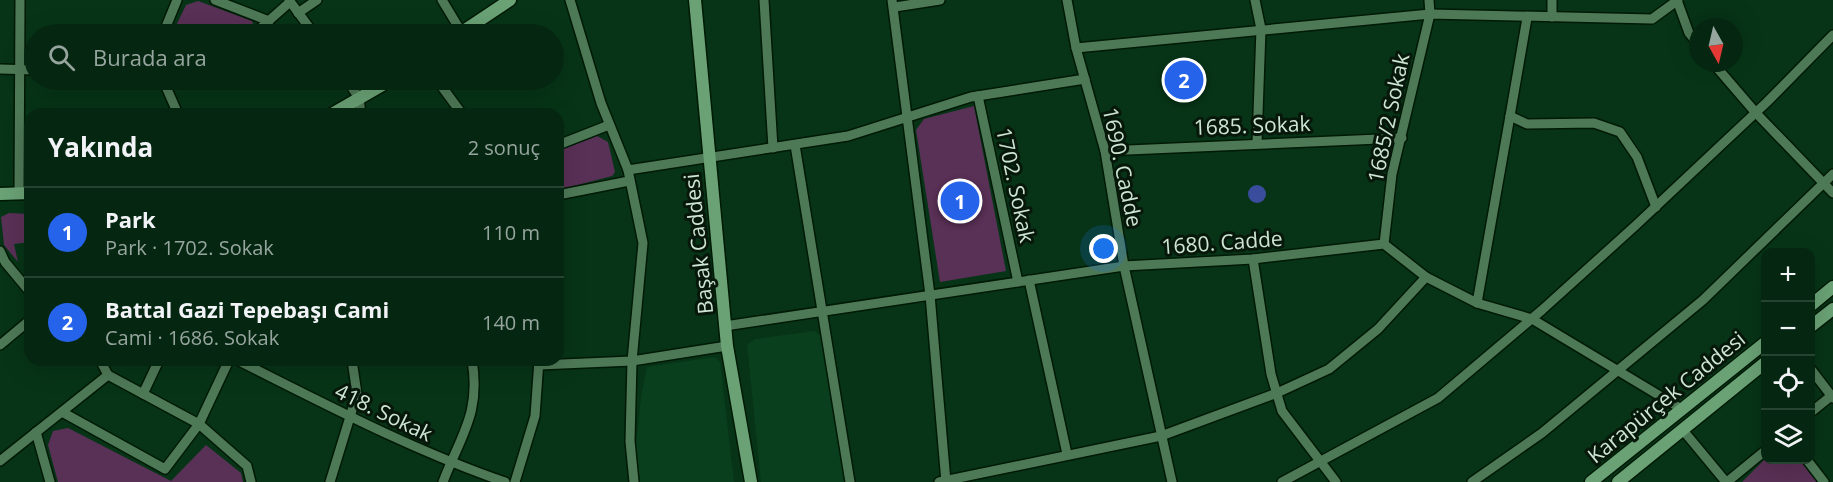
<!DOCTYPE html>
<html lang="tr">
<meta charset="utf-8">
<style>
body{margin:0;font-family:"Open Sans",sans-serif;background:#13331f;color:#f1f3f6}
.controls{position:absolute;right:18px;bottom:18px;display:grid;overflow:hidden;border-radius:12px;box-shadow:0 6px 24px #0002}
.controls button{width:54px;height:54px;display:grid;place-items:center;padding:0;border:0;border-bottom:2px solid #264431;background:#052711;color:#f1f3f6;font:30px sans-serif}
.compass{position:absolute;left:1689px;top:18px;width:54px;height:54px;border-radius:50%;background:#052711;box-shadow:0 6px 24px #0002;rotate:172deg}
.you{position:absolute;left:1104px;top:249px;width:21px;height:21px;margin:-15px;border:4px solid #fff;border-radius:50%;background:#1a73e8;box-shadow:0 0 0 9px #1a73e833}
.badge{display:grid;place-items:center;width:39px;height:39px;border-radius:50%;background:#2563eb;color:#fff;font-size:20px;font-weight:700}
.pin{position:absolute;translate:-50% -50%;border:3px solid #fff;box-shadow:0 2px 6px #0006}
.list{margin:0;padding:0;list-style:none}
h2{display:flex;justify-content:space-between;align-items:center;height:78px;margin:0;padding:0 24px;font-size:26px}
h2 small{font-size:20px;font-weight:400;color:#97a59f}
.list li{display:grid;grid-template-columns:39px 1fr auto;gap:18px;align-items:center;box-sizing:border-box;height:90px;padding:0 24px;border-top:2px solid #264431}
.list b{display:block;font-size:22px;white-space:nowrap}
.list p{margin:0;font-size:20px;white-space:nowrap;color:#97a59f}
.list em{font-size:20px;font-style:normal;color:#97a59f}
.icon{flex:none;width:33px;height:33px;fill:none;stroke:currentColor;stroke-width:2;stroke-linecap:round;stroke-linejoin:round}
.map{position:relative;flex:none;width:1833px;height:482px;overflow:hidden}
.search{position:absolute;background:#052711;box-shadow:0 6px 24px #0002;left:24px;top:24px;width:540px;height:66px;display:flex;align-items:center;gap:15px;box-sizing:border-box;padding:0 21px;border-radius:33px;color:#97a59f;font-size:22px}
.panel{position:absolute;background:#052711;box-shadow:0 6px 24px #0002;left:24px;top:108px;width:540px;height:258px;border-radius:18px}
.map>svg:first-child{display:block}
.built{fill:#093f1c}
.green{fill:#593056}
.water{fill:#3a4d9d}
.lines{fill:none;stroke-linecap:round;stroke-linejoin:round}
.minor-casing{stroke:#001a05;stroke-width:12}
.major-casing{stroke:#001a05;stroke-width:15}
.minor{stroke:#4e7957;stroke-width:9}
.major{stroke:#6aa175;stroke-width:12}
.labels{text-anchor:middle;dominant-baseline:central;stroke-width:6;stroke-linejoin:round;paint-order:stroke}
.street-label{font-size:21px;fill:#cee5d2;stroke:#07180b}
</style>
<div class="map">
<svg width="1833" height="482" viewBox="0 0 1833 482">
<rect width="100%" height="100%" fill="#073417"/>
<g class="built">
<path d="M815,331L822,337L846,482H761L747,345L755,339Z"/>
<path d="M715,357L720,362L734,482H637L636,447L641,397L647,367Z"/>
</g>
<g class="green">
<path d="M198,1L252,21L254,28L247,34H172L186,5Z"/>
<path d="M974,106L1006,271L940,282L916,130L924,119Z"/>
<path d="M597,136L608,142L615,172L612,176L558,190V151Z"/>
<path d="M9,213L30,214V242L14,244L18,262L4,245L1,217Z"/>
<path d="M68,428L171,481L206,445L241,473L243,482H58L48,445L53,431Z"/>
<path d="M1765,459L1801,460L1819,482H1742Z"/>
</g>
<circle class="water" cx="1257" cy="194" r="9"/>
<g class="lines">
<g class="minor-casing">
<g id="minor">
<path d="M215,0L269,21"/>
<path d="M289,0L314,34"/>
<path d="M442,0L462,33"/>
<path d="M570,0L601,103L628,170L848,136L971,97L1085,79"/>
<path d="M764,0L773,148"/>
<path d="M892,0L930,295L946,482"/>
<path d="M1067,0L1076,48L1105,151L1124,266L1172,482"/>
<path d="M1255,0L1261,29L1257,142"/>
<path d="M1678,3L1689,33L1698,44"/>
<path d="M895,7L940,0"/>
<path d="M298,13L317,0"/>
<path d="M1552,17V0"/>
<path d="M1527,18L1510,116L1527,124L1594,123L1620,132L1637,157L1656,207"/>
<path d="M163,34L177,0"/>
<path d="M254,34L290,2"/>
<path d="M1076,48L1430,14L1652,19L1678,0"/>
<path d="M1713,63L1756,113L1833,193"/>
<path d="M0,69L34,70"/>
<path d="M163,80L178,114"/>
<path d="M347,80L359,98L361,114"/>
<path d="M437,80L462,114"/>
<path d="M978,96L1018,282"/>
<path d="M558,145L609,125"/>
<path d="M795,145L850,482"/>
<path d="M1105,151L1402,138"/>
<path d="M628,170L643,243L632,361L630,441L634,482"/>
<path d="M19,194L20,0"/>
<path d="M558,195L629,181"/>
<path d="M1384,244L1392,174L1430,14L1429,0"/>
<path d="M0,251L5,262L30,292"/>
<path d="M1253,259L1271,374L1282,411L1336,482"/>
<path d="M1029,280L1067,454"/>
<path d="M1477,303L1510,116"/>
<path d="M725,326L1124,266L1253,259L1384,244L1426,277L1477,303L1532,319L1680,408"/>
<path d="M0,345L30,320"/>
<path d="M100,360L108,375L199,424L247,466L251,482"/>
<path d="M237,360C325,404 412,450 505,482"/>
<path d="M539,365L632,361L727,346"/>
<path d="M1810,368L1833,398"/>
<path d="M143,394L159,360"/>
<path d="M62,412L165,469L199,424L229,360"/>
<path d="M1810,413L1831,396"/>
<path d="M1682,429L1726,482"/>
<path d="M36,432L50,482"/>
<path d="M1807,460L1824,482"/>
<path d="M0,461L108,375"/>
<path d="M330,482L357,394L352,360"/>
<path d="M443,482C461,435 481,413 472,360"/>
<path d="M515,482L535,416L539,360"/>
<path d="M939,482L1161,436L1277,393L1329,369L1378,329L1426,277"/>
<path d="M1282,482L1438,398L1542,310L1635,226L1767,102L1833,35"/>
<path d="M1472,482L1542,433L1703,300L1833,174"/>
<path d="M1727,482L1766,450"/>
</g>
</g>
<g class="major-casing">
<g id="major">
<path d="M695,0L727,346L751,482"/>
<path d="M459,34L510,0"/>
<path d="M332,114L391,80"/>
<path d="M0,194L30,193"/>
<path d="M1810,306L1833,287"/>
<path d="M1810,327L1833,309"/>
<path d="M1591,482L1766,342"/>
<path d="M1618,482L1766,362"/>
</g>
</g>
<use href="#minor" class="minor"/>
<use href="#major" class="major"/>
</g>
<g class="labels">
<g class="street-label">
<text transform="translate(1388 118) rotate(-78)">1685/2 Sokak</text>
<text transform="translate(1252 125) rotate(-2)">1685. Sokak</text>
<text transform="translate(1123 167) rotate(78)">1690. Cadde</text>
<text transform="translate(1016 185) rotate(78)">1702. Sokak</text>
<text transform="translate(1222 242) rotate(-4)">1680. Cadde</text>
<text transform="translate(698 244) rotate(-96)">Başak Caddesi</text>
<text transform="translate(1666 397) rotate(-39)">Karapürçek Caddesi</text>
<text transform="translate(384 412) rotate(26)">418. Sokak</text>
</g>
</g>
</svg>
<div class="controls">
<button>+</button>
<button>−</button>
<button><svg class="icon" aria-label="locate" viewBox="0 0 24 24"><circle cx="12" cy="12" r="6"/><path d="M12 2v4M12 18v4M2 12h4M18 12h4"/></svg></button>
<button><svg class="icon" aria-label="layers" viewBox="0 0 24 24"><path d="M12 4l9 5-9 5-9-5zM3 14l9 5 9-5"/></svg></button>
</div>
<svg class="compass" viewBox="-18 -18 36 36"><path d="M0-13l5 13h-10z" fill="#e53935"/><path d="M0 13l5-13h-10z" fill="#97a59f"/></svg>
<div class="you"></div>
<div class="pin badge" style="left:960px;top:201px">1</div>
<div class="pin badge" style="left:1184px;top:80px">2</div>
<div class="search"><svg class="icon" aria-label="search" viewBox="0 0 24 24"><circle cx="10" cy="10" r="6"/><path d="M15 15l6 6"/></svg>Burada ara</div>
<section class="panel">
<h2>Yakında<small>2 sonuç</small></h2>
<ul class="list">
<li><span class="badge">1</span><div><b>Park</b><p>Park · 1702. Sokak</p></div><em>110 m</em></li>
<li><span class="badge">2</span><div><b>Battal Gazi Tepebaşı Cami</b><p>Cami · 1686. Sokak</p></div><em>140 m</em></li>
</ul>
</section>
</div>
